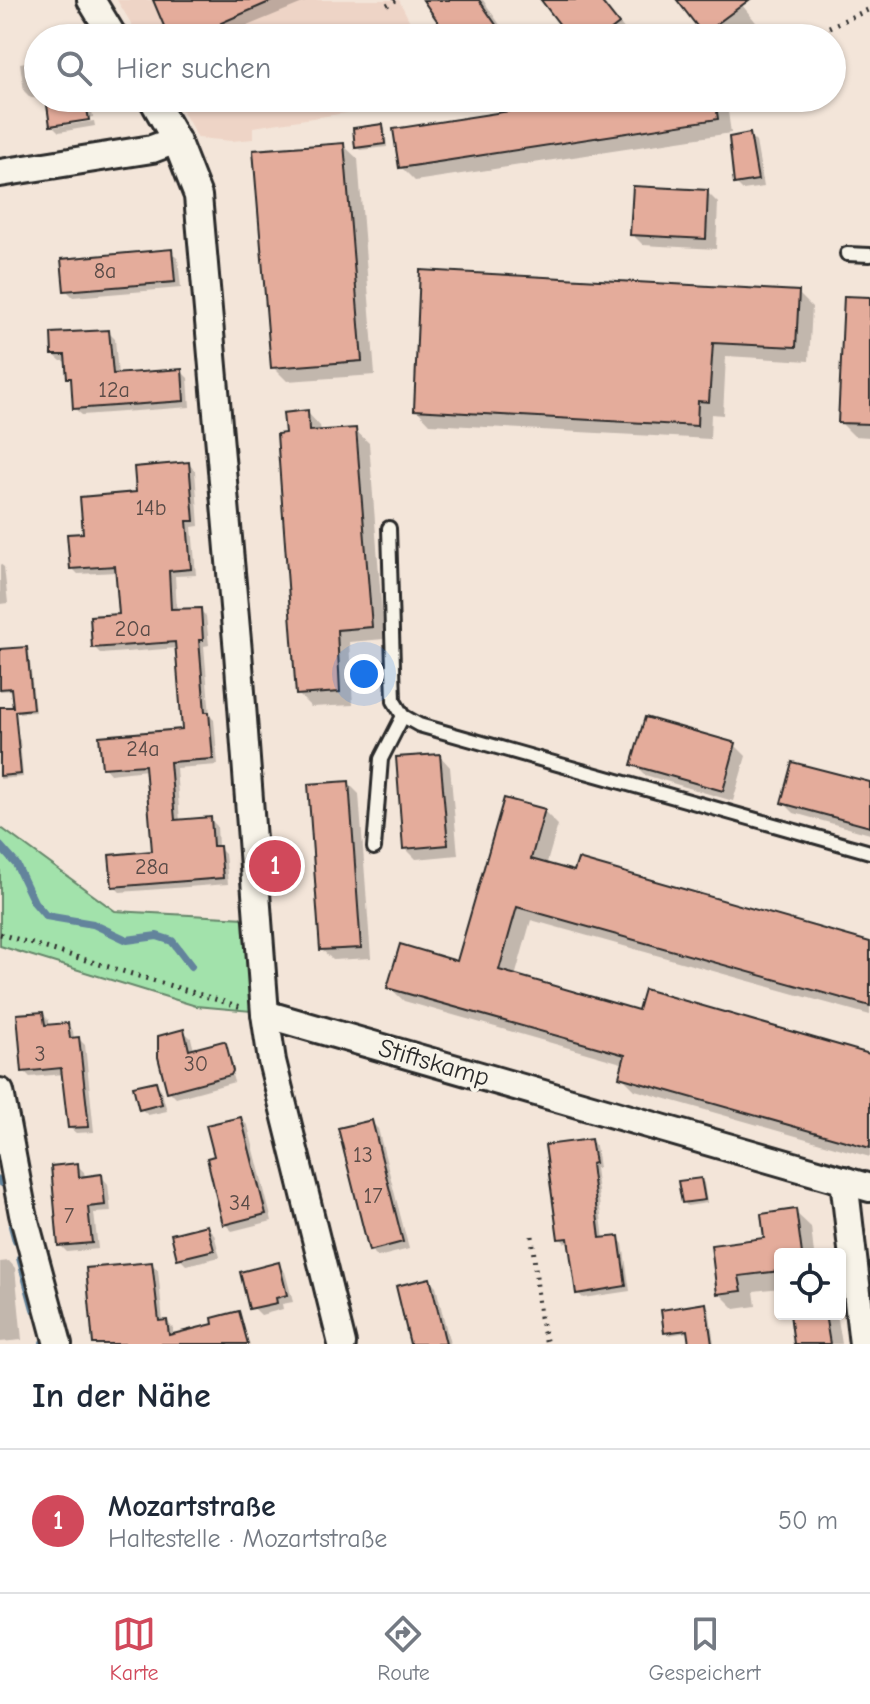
<!DOCTYPE html>
<html lang="de">
<meta charset="utf-8">
<style>
body{margin:0;font-family:"Comic Neue",sans-serif;background:#f6f6f7;color:#1f2937}
.controls{position:absolute;right:24px;bottom:24px;display:grid;overflow:hidden;border-radius:8px;box-shadow:0 2px 6px #0004}
.controls button{width:72px;height:72px;display:grid;place-items:center;padding:0;border:0;border-bottom:2px solid #e0e1e3;background:#fff;color:#1f2937;font:40px sans-serif}
.you{position:absolute;left:364px;top:674px;width:28px;height:28px;margin:-20px;border:6px solid #fff;border-radius:50%;background:#1a73e8;box-shadow:0 0 0 12px #1a73e833}
.badge{display:grid;place-items:center;width:52px;height:52px;border-radius:50%;background:#d1495b;color:#fff;font-size:26px;font-weight:700}
.pin{position:absolute;translate:-50% -50%;border:4px solid #fff;box-shadow:0 2px 8px #0006}
.list{margin:0;padding:0;list-style:none}
h2{display:flex;justify-content:space-between;align-items:center;height:104px;margin:0;padding:0 32px;font-size:34px}
h2 small{font-size:26px;font-weight:400;color:#747a83}
.list li{display:grid;grid-template-columns:52px 1fr auto;gap:24px;align-items:center;box-sizing:border-box;height:144px;padding:0 32px;border-top:2px solid #e0e1e3}
.list b{display:block;font-size:30px;white-space:nowrap}
.list p{margin:0;font-size:26px;white-space:nowrap;color:#747a83}
.list em{font-size:26px;font-style:normal;color:#747a83}
.icon{flex:none;width:44px;height:44px;fill:none;stroke:currentColor;stroke-width:2;stroke-linecap:round;stroke-linejoin:round}
.map{position:relative;flex:none;width:870px;height:1344px;overflow:hidden}
.search{position:absolute;background:#fff;box-shadow:0 2px 6px #0004;left:24px;right:24px;top:24px;height:88px;display:flex;align-items:center;gap:20px;box-sizing:border-box;padding:0 28px;border-radius:44px;color:#747a83;font-size:30px}
.sheet{height:248px;background:#fff}
nav{display:flex;justify-content:space-around;align-items:center;box-sizing:border-box;height:112px;border-top:2px solid #e0e1e3;background:#fff;font-size:22px;color:#747a83}
nav a{display:grid;justify-items:center;gap:4px}
nav .on{color:#d1495b}
.map>svg:first-child{display:block}
.built{fill:#eed4c6}
.green{fill:#a2e2ab;stroke:#66866b;stroke-width:2}
.shadow{fill:#0003}
.lines{fill:none;stroke-linecap:round;stroke-linejoin:round}
.stream{stroke:#63849c;stroke-width:8}
.building{fill:#e4ac9b;stroke:#2b2b2b;stroke-width:2}
.lane-casing{stroke:#2b2b2b;stroke-width:18}
.street-casing{stroke:#2b2b2b;stroke-width:32}
.path{stroke:#2b2b2b;stroke-width:5;stroke-dasharray:2 6;stroke-linecap:butt}
.lane{stroke:#f7f3e8;stroke-width:12}
.street{stroke:#f7f3e8;stroke-width:26}
.labels{text-anchor:middle;dominant-baseline:central;stroke-width:8;stroke-linejoin:round;paint-order:stroke}
.number-label{font-size:22px;fill:#594b47}
.street-label{font-size:26px;fill:#2b2b2b;stroke:#f7f3e8}
</style>
<div class="map">
<svg width="870" height="1344" viewBox="0 0 870 1344">
<rect width="100%" height="100%" fill="#f3e5d9"/>
<filter id="ink" filterUnits="userSpaceOnUse"><feTurbulence type="fractalNoise" baseFrequency=".0125" numOctaves="2"/><feDisplacementMap in="SourceGraphic" scale="16" xChannelSelector="R" yChannelSelector="G"/><feConvolveMatrix kernelMatrix="1 2 1 2 8 2 1 2 1" color-interpolation-filters="sRGB"/></filter>
<g filter="url(#ink)">
<g class="built">
<path d="M117,0H399L418,38H140Z"/>
<path d="M175,98H445L253,127V139L232,141L198,138Z"/>
</g>
<path class="green" d="M0,827L115,911L245,918L251,1011L196,1006L0,946Z"/>
<g class="shadow">
<path d="M155,0H310L230,33L232,38H171Z"/>
<path d="M439,0H483L509,38H451Z"/>
<path d="M543,0H602L631,38H573Z"/>
<path d="M679,0H738L759,26L743,38H710Z"/>
<path d="M38,60V98H90L93,117L55,123V127L94,121L95,126L59,132L52,125L48,99L31,98L24,91L20,63Z"/>
<path d="M607,98H726L731,133L415,181L401,167Z"/>
<path d="M382,126L385,129L387,147L360,150L357,147Z"/>
<path d="M749,135L756,142L764,187L743,190L736,183Z"/>
<path d="M343,145L358,159L375,375L287,381L273,367Z"/>
<path d="M707,192L718,203L716,249L643,245L632,234Z"/>
<path d="M171,252L178,259L181,288L73,297L66,290Z"/>
<path d="M798,293L812,307L809,361L726,356L723,415L711,414L710,439L430,424L416,409Z"/>
<path d="M870,299V437L854,436L840,422Z"/>
<path d="M108,332L115,339L118,376L181,371L188,378L190,407L82,415L75,409L73,382L69,377L68,361H61L54,355Z"/>
<path d="M307,412L320,426L321,432L355,430L369,443L384,639L349,642L353,705L311,707L298,694L287,435Z"/>
<path d="M189,464L195,471L199,526L192,527L196,575L175,576L177,611L200,610L206,616L209,645L204,646L210,716L214,720L218,765L176,768L180,822L210,819L217,826L218,847L225,854L228,884L120,892L114,886L154,853L147,770L110,774L104,767L184,731L177,648L101,654L94,647L121,616L117,572L78,574L72,568L85,535L138,494Z"/>
<path d="M0,564L4,567L8,603L0,604Z"/>
<path d="M26,649L29,652L35,712L18,713L15,710L14,690L0,691V651Z"/>
<path d="M17,737L20,740L23,777L0,779V739Z"/>
<path d="M735,745L746,756L733,801L645,775L634,764Z"/>
<path d="M440,756L450,767L458,855L416,859L405,848Z"/>
<path d="M348,783L359,794L371,958L333,960L322,950Z"/>
<path d="M870,785V834L794,813L783,802Z"/>
<path d="M544,811L558,825L546,866L870,944V1015L531,920L515,977L639,1013L870,1056V1157L635,1090L621,1076L625,1064L404,1001L389,987L459,963Z"/>
<path d="M43,1014L49,1020V1027L67,1025L73,1031L74,1040L79,1039L85,1045L94,1132L76,1133L70,1128L64,1074L30,1077L24,1071Z"/>
<path d="M183,1031L191,1038L194,1050L222,1043L228,1048H225L234,1082L238,1081L230,1050L238,1081L176,1098L169,1091Z"/>
<path d="M155,1083L161,1089L167,1111L148,1115L141,1109Z"/>
<path d="M241,1119L248,1126L272,1221L232,1231L225,1224L216,1158Z"/>
<path d="M371,1122L378,1129L409,1249L378,1257L371,1250Z"/>
<path d="M591,1141L596,1146L599,1168H595L604,1240L618,1238L623,1244L630,1291L583,1298L578,1293L571,1242L565,1243L560,1238Z"/>
<path d="M77,1165L84,1172L85,1178L101,1176L108,1184L111,1212L94,1213L98,1249L67,1252L60,1245Z"/>
<path d="M701,1180L704,1183L707,1203L687,1206L684,1202Z"/>
<path d="M795,1212L811,1227L814,1254H780V1288L754,1291L756,1306L735,1309L719,1293Z"/>
<path d="M207,1227L214,1234L220,1257L186,1265L179,1258Z"/>
<path d="M9,1261L15,1268L22,1340L0,1342V1262Z"/>
<path d="M152,1264L158,1270L163,1322H167L173,1328V1336L231,1344H95Z"/>
<path d="M278,1265L285,1272L293,1302L282,1304L283,1309L261,1315L254,1308Z"/>
<path d="M429,1280L436,1287L450,1344H412Z"/>
<path d="M706,1305L709,1308L714,1344H691L689,1332L669,1335L666,1332Z"/>
<path d="M792,1314H833L838,1319L842,1344H796Z"/>
</g>
<g class="lines">
<g class="stream">
<path d="M0,846L16,864L34,902L46,916L93,924L127,940L157,936L172,941L191,966"/>
<path d="M0,1180L1,1183"/>
<path d="M12,1226L16,1241"/>
<path d="M20,1258L34,1309"/>
<path d="M43,1343V1344"/>
</g>
</g>
<g class="building">
<path d="M153,0H274L221,23L228,38H169Z"/>
<path d="M423,0H479L505,38H449Z"/>
<path d="M541,0H600L619,24L601,38H570Z"/>
<path d="M677,0H749L703,34Z"/>
<path d="M46,98H85L89,120L50,126Z"/>
<path d="M594,98H715L718,119L399,168L393,129Z"/>
<path d="M383,124L385,144L355,148L353,128Z"/>
<path d="M750,133L758,180L734,184L729,137Z"/>
<path d="M344,143L362,361L271,368L253,150Z"/>
<path d="M633,186L708,190L706,239L630,235Z"/>
<path d="M172,249L175,282L64,291L61,259Z"/>
<path d="M420,270L799,291L796,347L713,343L709,402L698,401L697,426L414,410Z"/>
<path d="M844,296L870,297V424L838,423Z"/>
<path d="M109,330L113,374L182,369L184,401L73,409L71,378H67L65,355H52L51,333Z"/>
<path d="M308,410L309,431L356,428L372,627L337,630L340,692L296,695L277,434L285,433L283,413Z"/>
<path d="M189,462L194,521H187L191,569L169,571L171,609L201,608L203,640H199L205,712H209L213,759L170,762L175,820L211,817L213,846H220L223,878L112,887L109,855L152,851L145,765L102,768L99,736L182,729L175,642L92,648L90,616L119,614L115,566L70,569L67,534L83,533L80,497L136,492L134,467Z"/>
<path d="M27,647L33,709L15,711L21,774L0,776V707H13L11,688L0,689V649Z"/>
<path d="M645,717L736,743L723,791L631,765Z"/>
<path d="M440,754L448,845L403,849L396,757Z"/>
<path d="M792,762L870,782V827L781,803Z"/>
<path d="M349,781L361,948L320,950L308,784Z"/>
<path d="M504,798L545,809L531,859L574,871L578,859L870,942V1006L517,907L499,970L638,1010L644,989L870,1054V1148L619,1077L625,1055L387,988L400,944L457,961Z"/>
<path d="M43,1012L45,1025L68,1023L70,1038L79,1037L89,1127L68,1128L61,1068L22,1072L17,1014Z"/>
<path d="M184,1029L189,1050L223,1041L226,1043L233,1071L231,1075L167,1092L158,1057V1036Z"/>
<path d="M156,1081L162,1104L139,1110L133,1086Z"/>
<path d="M241,1117L266,1214L223,1225L207,1158L214,1156L206,1125Z"/>
<path d="M372,1120L403,1242L369,1251L338,1128Z"/>
<path d="M591,1139L595,1163L591,1164L600,1238L619,1236L626,1286L576,1294L568,1238L558,1239L545,1145Z"/>
<path d="M78,1163L79,1177L102,1174L105,1205L88,1207L92,1243L58,1246L51,1166Z"/>
<path d="M701,1178L705,1200L682,1203L678,1181Z"/>
<path d="M796,1209L802,1254H780V1271L739,1276L742,1291L717,1294L711,1245L764,1238L761,1214Z"/>
<path d="M207,1225L214,1250L177,1259L171,1234Z"/>
<path d="M152,1262L159,1321L167,1320L169,1335L213,1324L212,1318L239,1311L248,1344H93L86,1268Z"/>
<path d="M279,1262L287,1295L276,1298L277,1303L249,1309L240,1272Z"/>
<path d="M430,1278L446,1344H410L396,1286Z"/>
<path d="M706,1303L712,1344H689L687,1330L664,1333L661,1310Z"/>
<path d="M790,1314H825L830,1344H794Z"/>
</g>
<g class="lines">
<g class="lane-casing">
<g id="lane">
<path d="M847,254L870,255"/>
<path d="M389,528L394,701L403,716L419,725L870,852"/>
<path d="M374,848L381,759L403,716"/>
</g>
</g>
<g class="street-casing">
<g id="street">
<path d="M91,0L114,38"/>
<path d="M152,98L176,140L198,196L238,652L265,1014L272,1061L342,1344"/>
<path d="M0,173L152,149L176,140"/>
<path d="M265,1014L870,1188"/>
<path d="M0,1092L23,1214L58,1344"/>
<path d="M844,1180L863,1344"/>
</g>
</g>
<g class="path">
<path d="M387,5L396,0"/>
<path d="M829,27L870,9"/>
<path d="M0,934L241,1007"/>
<path d="M532,1236L540,1317L547,1344"/>
</g>
<use href="#lane" class="lane"/>
<use href="#street" class="street"/>
</g>
</g>
<g class="labels">
<g class="number-label">
<text x="105" y="271">8a</text>
<text x="114" y="390">12a</text>
<text x="151" y="508">14b</text>
<text x="133" y="629">20a</text>
<text x="143" y="749">24a</text>
<text x="152" y="867">28a</text>
<text x="40" y="1054">3</text>
<text x="196" y="1064">30</text>
<text x="363" y="1155">13</text>
<text x="373" y="1196">17</text>
<text x="240" y="1203">34</text>
<text x="69" y="1216">7</text>
</g>
<g class="street-label">
<text transform="translate(434 1063) rotate(16)">Stiftskamp</text>
</g>
</g>
</svg>
<div class="controls">
<button><svg class="icon" aria-label="locate" viewBox="0 0 24 24"><circle cx="12" cy="12" r="6"/><path d="M12 2v4M12 18v4M2 12h4M18 12h4"/></svg></button>
</div>
<div class="you"></div>
<div class="pin badge" style="left:275px;top:866px">1</div>
<div class="search"><svg class="icon" aria-label="search" viewBox="0 0 24 24"><circle cx="10" cy="10" r="6"/><path d="M15 15l6 6"/></svg>Hier suchen</div>
</div>
<section class="sheet">
<h2>In der Nähe<small></small></h2>
<ul class="list">
<li><span class="badge">1</span><div><b>Mozartstraße</b><p>Haltestelle · Mozartstraße</p></div><em>50 m</em></li>
</ul>
</section>
<nav>
<a class="on"><svg class="icon" aria-label="map" viewBox="0 0 24 24"><path d="M3 6l6-2 6 2 6-2v14l-6 2-6-2-6 2zM9 4v14M15 6v14"/></svg>Karte</a>
<a><svg class="icon" aria-label="directions" viewBox="0 0 24 24"><path d="M12 3l9 9-9 9-9-9zM9 14v-3h6M13 9l2 2-2 2"/></svg>Route</a>
<a><svg class="icon" aria-label="saved" viewBox="0 0 24 24"><path d="M7 4h10v16l-5-4-5 4z"/></svg>Gespeichert</a>
</nav>
